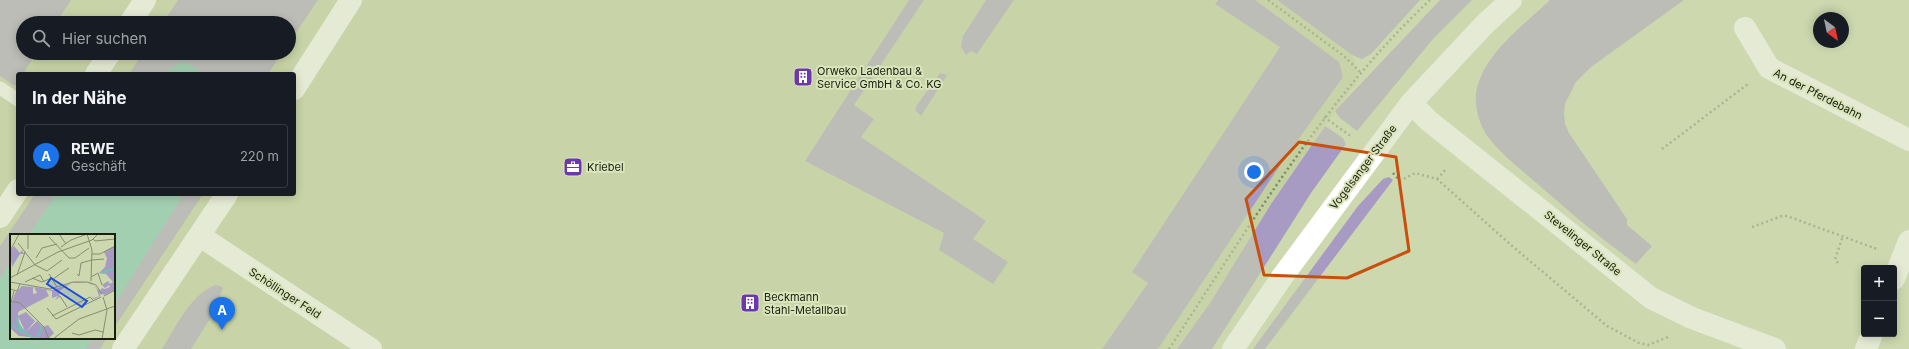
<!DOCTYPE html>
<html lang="de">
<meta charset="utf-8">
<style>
body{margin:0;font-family:Inter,sans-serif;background:#242831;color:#f1f3f6}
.controls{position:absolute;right:12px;bottom:12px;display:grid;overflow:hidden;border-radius:4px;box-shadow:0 2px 10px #0003}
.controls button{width:36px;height:36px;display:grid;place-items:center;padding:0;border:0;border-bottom:1px solid #363941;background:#171b24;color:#f1f3f6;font:20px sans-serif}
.compass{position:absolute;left:1813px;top:12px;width:36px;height:36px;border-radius:50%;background:#171b24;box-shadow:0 2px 10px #0003;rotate:147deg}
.you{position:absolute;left:1254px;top:172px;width:14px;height:14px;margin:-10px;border:3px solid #fff;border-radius:50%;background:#1a73e8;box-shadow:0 0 0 6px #1a73e833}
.badge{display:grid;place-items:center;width:26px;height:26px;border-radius:50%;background:#1a73e8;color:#fff;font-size:13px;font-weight:700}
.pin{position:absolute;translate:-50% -33px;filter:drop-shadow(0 1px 2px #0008)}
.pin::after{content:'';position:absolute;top:21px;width:14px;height:12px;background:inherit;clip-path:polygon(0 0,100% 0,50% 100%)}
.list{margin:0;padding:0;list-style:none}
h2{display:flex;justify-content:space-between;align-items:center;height:52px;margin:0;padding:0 16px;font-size:17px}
h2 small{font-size:13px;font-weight:400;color:#9ea1a6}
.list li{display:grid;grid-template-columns:26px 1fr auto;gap:12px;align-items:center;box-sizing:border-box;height:64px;margin:0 8px 8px;padding:0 8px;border:1px solid #363941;border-radius:4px}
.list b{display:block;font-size:15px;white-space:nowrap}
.list p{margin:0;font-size:13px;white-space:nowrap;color:#9ea1a6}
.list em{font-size:13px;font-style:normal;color:#9ea1a6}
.icon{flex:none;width:22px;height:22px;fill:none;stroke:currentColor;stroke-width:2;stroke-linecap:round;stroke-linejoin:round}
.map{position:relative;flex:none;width:1909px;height:349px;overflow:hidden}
.search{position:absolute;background:#171b24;box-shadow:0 2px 10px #0003;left:16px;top:16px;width:280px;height:44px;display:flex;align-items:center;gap:10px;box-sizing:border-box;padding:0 14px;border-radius:22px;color:#9ea1a6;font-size:15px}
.panel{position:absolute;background:#171b24;box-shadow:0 2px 10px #0003;left:16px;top:72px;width:280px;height:124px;border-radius:4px}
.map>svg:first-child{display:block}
.built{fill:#c2cf9e;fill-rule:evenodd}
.green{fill:#a89bc3}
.water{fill:#6fc3b3}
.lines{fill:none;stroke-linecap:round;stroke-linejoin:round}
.path{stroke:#7f876a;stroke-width:2.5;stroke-dasharray:2 3;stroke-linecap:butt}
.service{stroke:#fff;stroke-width:13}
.minor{stroke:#fff;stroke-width:22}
.secondary{stroke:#fff;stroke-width:22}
.marked{fill:none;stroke:#c9500c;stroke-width:3;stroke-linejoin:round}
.labels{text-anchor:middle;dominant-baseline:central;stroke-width:4;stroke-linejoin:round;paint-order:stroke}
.poi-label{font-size:11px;fill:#1a1e0f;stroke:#dae5bc;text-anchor:start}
.street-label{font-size:11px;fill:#1a1e0f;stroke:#dae5bc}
.inset-river{fill:none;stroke:#6fc3b3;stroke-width:2}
.inset-road{fill:none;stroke:#858e6f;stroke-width:1}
.view{fill:#1d4ed8;fill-opacity:0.15;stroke:#1d4ed8;stroke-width:2}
.inset-edge{fill:none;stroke:#1a1e0f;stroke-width:2}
</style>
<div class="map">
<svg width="1909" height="349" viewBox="0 0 1909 349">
<rect width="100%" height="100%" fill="#cdd8af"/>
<path class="built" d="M0,0H1277L1352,55L1358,70L1356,84L1322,129L1271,204L1210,303L1177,349H0ZM23,23H289V53H23ZM18,74H294V194H18ZM11,235H114V338H11Z"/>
<g class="green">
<path d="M0,0H71L56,23H23V53H36L23,74H18V81L15,86L0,76Z"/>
<path d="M178,0H318L289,43V23H163Z"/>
<path d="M909,0H924L854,105L874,119L861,137L986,221L973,239L1008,262L993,284L939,250L944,233L805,161Z"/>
<path d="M986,0H1014L977,54L971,51L966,55L961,47L963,36Z"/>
<path d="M1218,0H1255L1339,62L1343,77L1285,158L1158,349H1102L1148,283L1132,272L1280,47L1215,4Z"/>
<path d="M1277,0H1420L1371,54L1362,59L1352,55Z"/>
<path d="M1440,0H1472L1433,39L1357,131L1340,118L1335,111Z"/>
<path d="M1550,0H1684L1591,67L1576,82L1565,104L1564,114L1565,124L1569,133L1627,219V225L1652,246L1636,264C1600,238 1567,210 1534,181C1519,168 1501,154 1488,137C1479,125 1473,103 1477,88C1486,52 1524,25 1550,0Z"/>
<path d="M143,53H282L268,74H129Z"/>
<path d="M940,73L947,75L921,116L915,110L917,105Z"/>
<path d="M1325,126L1343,138L1346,144L1311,193L1212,349H1177L1210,303L1271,204Z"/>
<path d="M1389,177L1393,180L1265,349H1253L1358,206L1383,179Z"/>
<path d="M35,194H203L114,328V235H11V338H107L100,349H0V246Z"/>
<path d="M216,285L223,287L215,311L191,349H162C176,327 190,294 216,285Z"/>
</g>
<g class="water">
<path d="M184,61L205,74H162Z"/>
<path d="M56,194H184L114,305V235H29Z"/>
<path d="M11,262V338H93L86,349H0V279Z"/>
</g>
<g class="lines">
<g class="path">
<path d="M1268,0L1344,56L1361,73"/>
<path d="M1324,117L1352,137"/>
<path d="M1662,149L1748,84"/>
<path d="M1393,173L1400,181L1415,173L1437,179L1511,245L1607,326L1639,343L1648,345L1668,337"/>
<path d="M1437,179L1446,169"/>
<path d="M1752,227L1782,216H1787L1877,249"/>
<path d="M1838,263L1835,259L1843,236"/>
<path d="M1169,349C1248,229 1324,99 1430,0"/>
</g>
<path class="service" d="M0,88L18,100"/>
<g class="minor">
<path d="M130,23L145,0"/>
<path d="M1745,28L1769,68L1909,140"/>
<path d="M96,74L110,53"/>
<path d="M294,89L351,0"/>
<path d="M1411,103L1429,121L1651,298L1692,318L1775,349"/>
<path d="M0,217L18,190"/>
<path d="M200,236L371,349"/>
<path d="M1894,279L1909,241"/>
<path d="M123,349L227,194"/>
<path d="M1866,349L1872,334"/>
</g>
<path class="secondary" d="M1233,349L1282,277L1411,103L1484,25L1511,0"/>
</g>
<path d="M0 0H1909V349H0ZM1299,142L1396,157L1409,251L1347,278L1264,275L1246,199Z" fill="#cdd8af" fill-opacity=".55" fill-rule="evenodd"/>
<path class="marked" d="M1299,142L1396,157L1409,251L1347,278L1264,275L1246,199Z"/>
<defs>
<g id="building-square" transform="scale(1)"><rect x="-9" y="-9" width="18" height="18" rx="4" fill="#6d38ae" stroke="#dae5bc"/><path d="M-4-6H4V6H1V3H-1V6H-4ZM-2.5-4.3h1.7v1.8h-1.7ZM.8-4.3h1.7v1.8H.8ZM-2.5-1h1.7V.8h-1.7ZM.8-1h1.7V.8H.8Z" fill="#fff"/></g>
<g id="office-square" transform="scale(1)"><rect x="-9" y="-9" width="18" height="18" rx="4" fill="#6d38ae" stroke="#dae5bc"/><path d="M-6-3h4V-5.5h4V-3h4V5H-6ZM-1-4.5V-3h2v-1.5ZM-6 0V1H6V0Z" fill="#fff"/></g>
</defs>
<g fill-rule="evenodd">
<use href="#building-square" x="803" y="77"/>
<use href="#office-square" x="573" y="167"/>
<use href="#building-square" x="750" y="303"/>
</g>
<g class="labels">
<g class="poi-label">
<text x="817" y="71">Orweko Ladenbau &amp;<tspan x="817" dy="13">Service GmbH &amp; Co. KG</tspan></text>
<text x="587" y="167">Kriebel</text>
<text x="764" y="297">Beckmann<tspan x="764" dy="13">Stahl-Metallbau</tspan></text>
</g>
<g class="street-label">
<text transform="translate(1818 94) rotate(27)">An der Pferdebahn</text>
<text transform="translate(1363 167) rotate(-53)">Vogelsanger Straße</text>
<text transform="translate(1583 243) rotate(39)">Stevelinger Straße</text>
<text transform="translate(285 293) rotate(33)">Schöllinger Feld</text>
</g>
</g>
<g transform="translate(10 234)">
<rect width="105" height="105" fill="#cdd8af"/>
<path d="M4,12L10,19L12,16L14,20H10L2,33L0,18ZM105,12V56L94,61L91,59L90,62L84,65L83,64L82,62L84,64L89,62L86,53L78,49H62L49,57L50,63L45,66L48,62L42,64V57L36,56L39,62L8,78L9,90L15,97L8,82L16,78L25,87L16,98L27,87L33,93L38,91L44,99L38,105L9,102L0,94V73L5,59L12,52L23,53V60L27,59L24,53L42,56L65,48L80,49L84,52L90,57L92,54L95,55L100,53L99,51L95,54L92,51L98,47L100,50L103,48L96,40L89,39L95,33L97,24L94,18Z" fill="#a89bc3"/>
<path class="inset-river" d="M91,39L105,34M6,84L12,97L25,105M2,91L12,98M27,105L32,92"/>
<path class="inset-road" d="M49,0L56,10M77,0L82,16L81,47M39,3L59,24H65L79,14M83,5L85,7L105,5M8,9L25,31L37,37L52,26M51,13L61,6L77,0M18,15V0M0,17L9,0M82,20H90L105,12M26,24L32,14L47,10M82,26L94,25M39,40L47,53M67,40L69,42L71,29L82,26M7,41L15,18M81,43L88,39L92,51M0,44L48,18L82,6L88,0M22,44L32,48L42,44M43,45L59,34M0,48L40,55L63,48H78L86,51L92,60M15,48L30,41L34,48M0,55L7,57L10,50M50,62L57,73M94,62L105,56M0,67L10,69L34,93L39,105M0,72L4,57M37,74L46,85L91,63M42,82L80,63L83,66M62,99L69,101L85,96L93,98M43,105L69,85L105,72M92,105L97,76L93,63"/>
<path class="view" d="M41,44L77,67L72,73L37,50Z"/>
<rect width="105" height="105" class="inset-edge"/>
</g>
</svg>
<div class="controls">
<button>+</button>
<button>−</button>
</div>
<svg class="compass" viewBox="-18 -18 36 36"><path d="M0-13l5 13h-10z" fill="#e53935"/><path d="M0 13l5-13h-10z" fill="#9ea1a6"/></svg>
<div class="you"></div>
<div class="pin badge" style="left:222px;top:330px">A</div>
<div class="search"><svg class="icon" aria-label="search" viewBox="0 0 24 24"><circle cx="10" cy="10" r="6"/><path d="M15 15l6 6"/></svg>Hier suchen</div>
<section class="panel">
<h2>In der Nähe<small></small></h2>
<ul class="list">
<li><span class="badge">A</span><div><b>REWE</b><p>Geschäft</p></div><em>220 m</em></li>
</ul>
</section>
</div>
